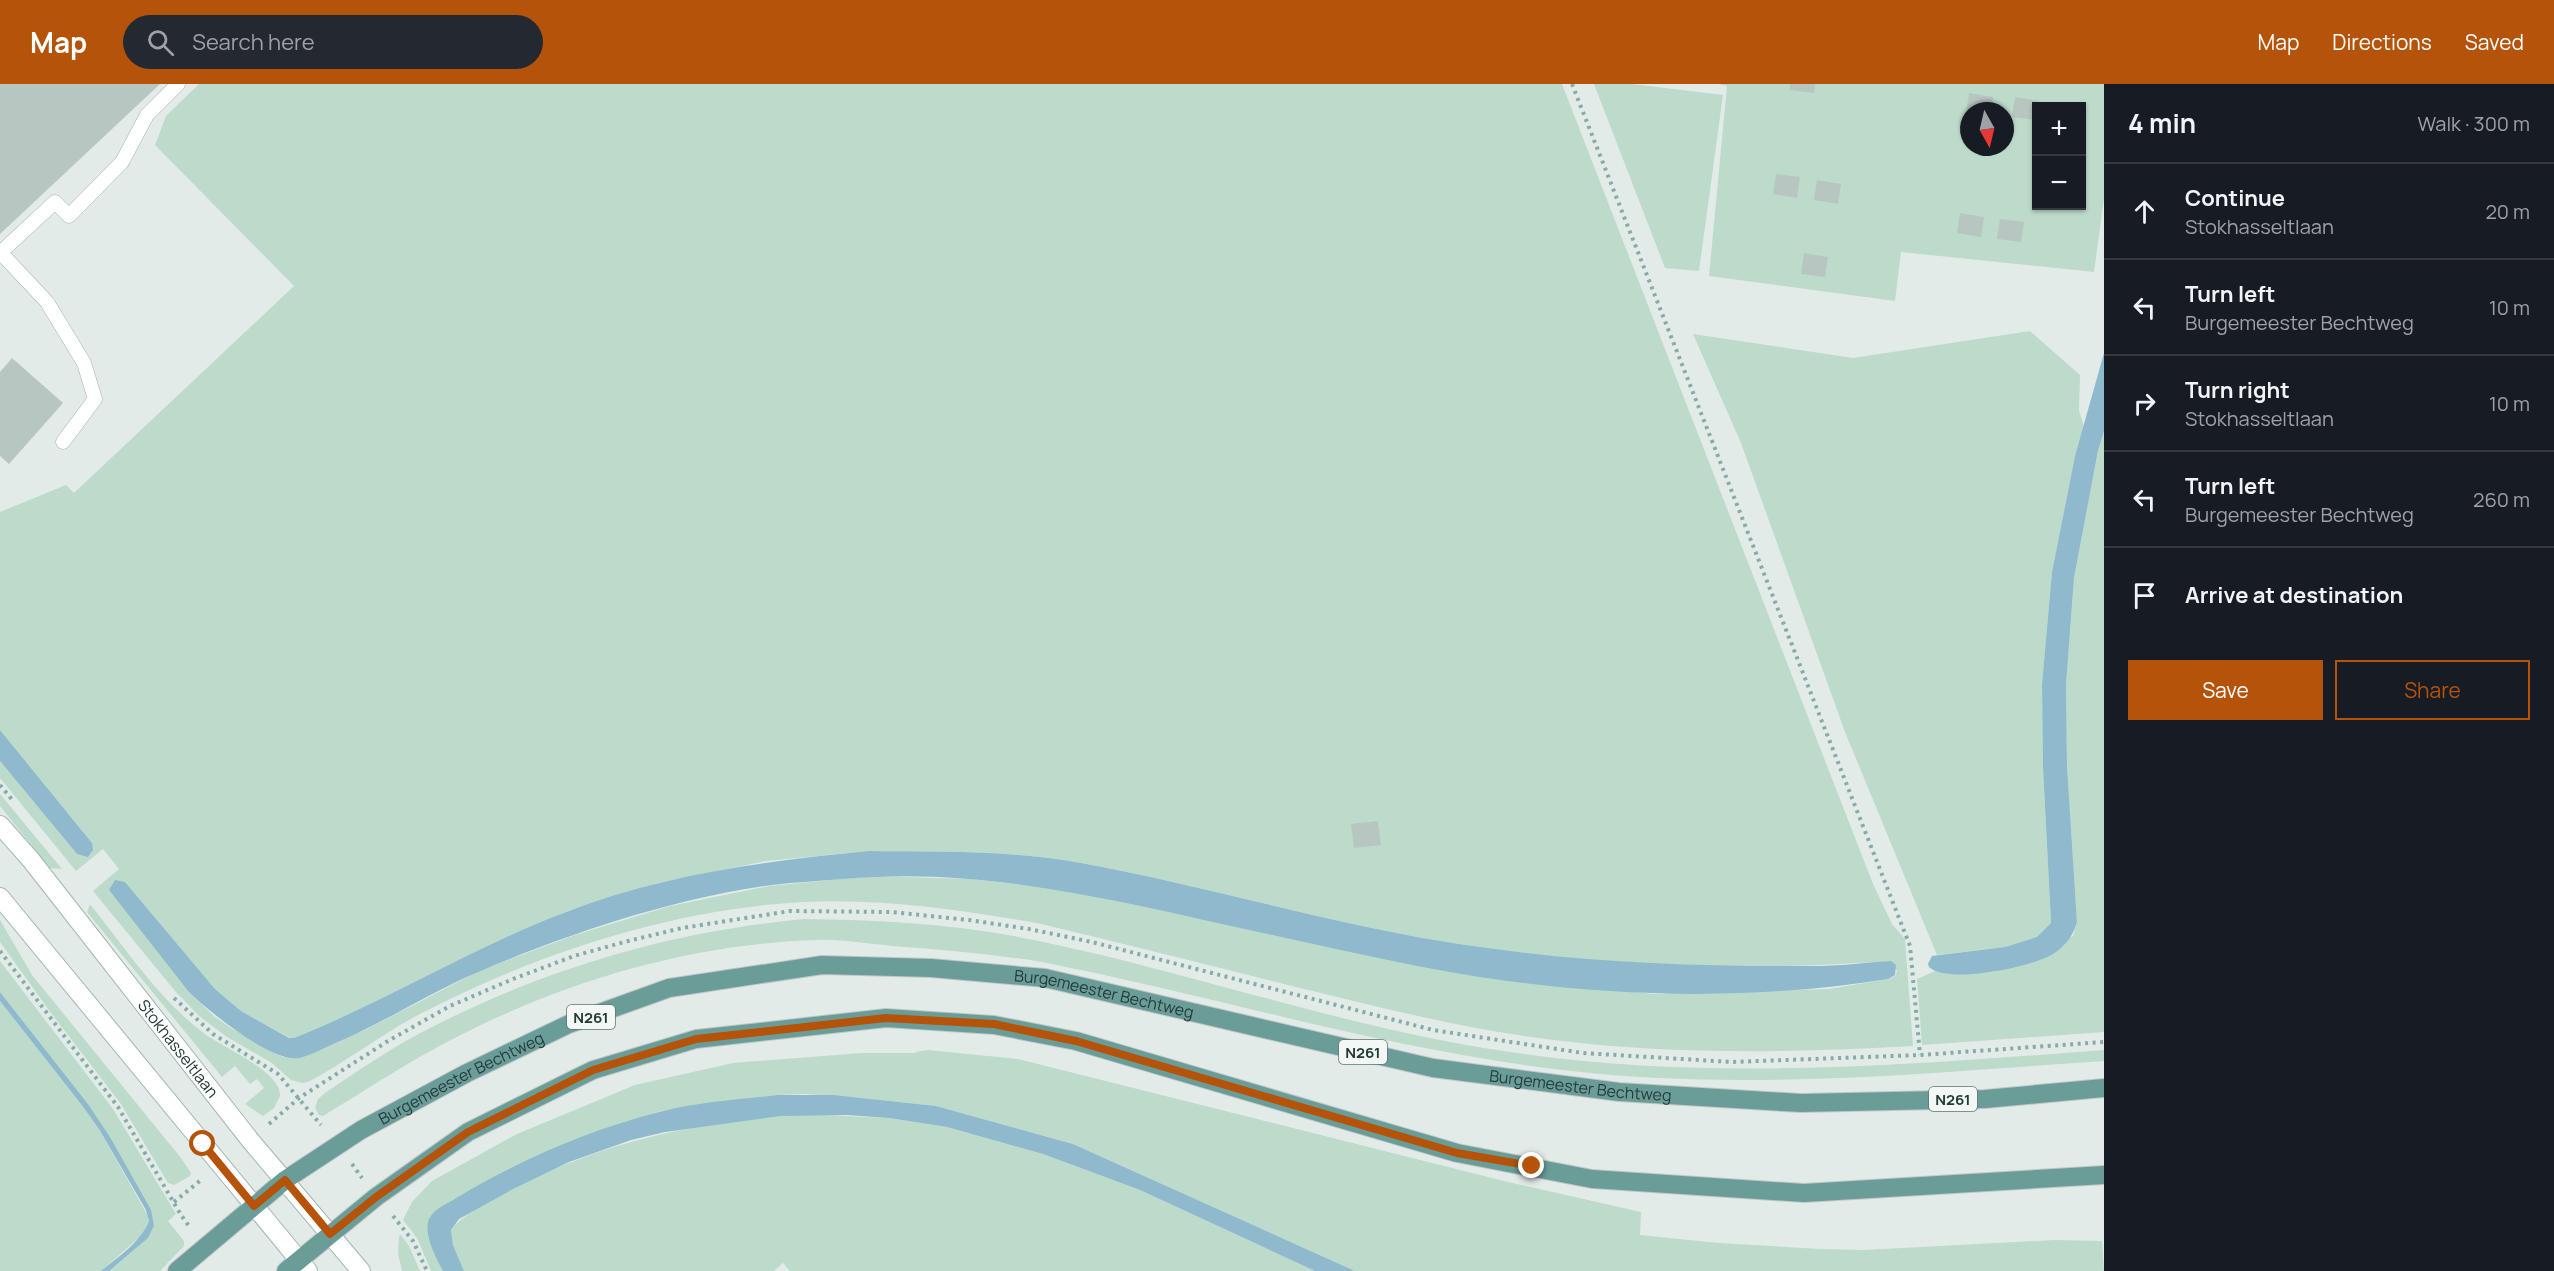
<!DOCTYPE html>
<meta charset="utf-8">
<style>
body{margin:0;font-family:Manrope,sans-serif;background:#242831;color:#f1f3f6}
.controls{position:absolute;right:18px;top:18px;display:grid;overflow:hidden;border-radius:0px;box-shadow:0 2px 4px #0004}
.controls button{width:54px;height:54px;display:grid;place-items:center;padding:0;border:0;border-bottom:2px solid #363941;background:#171b24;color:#f1f3f6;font:30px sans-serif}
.compass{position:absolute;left:1960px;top:18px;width:54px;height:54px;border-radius:50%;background:#171b24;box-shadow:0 2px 4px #0004;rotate:172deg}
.stop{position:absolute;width:18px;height:18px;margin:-14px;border:4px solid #b45309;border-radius:50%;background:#fff}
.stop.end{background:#b45309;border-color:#fff;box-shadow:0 2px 6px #0008}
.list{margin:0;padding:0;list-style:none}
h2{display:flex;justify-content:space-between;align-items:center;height:78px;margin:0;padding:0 24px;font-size:26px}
h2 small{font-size:20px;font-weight:400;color:#9ea1a6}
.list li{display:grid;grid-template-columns:39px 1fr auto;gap:18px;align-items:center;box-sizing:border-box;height:96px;padding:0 24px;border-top:2px solid #363941}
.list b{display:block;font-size:22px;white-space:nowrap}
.list p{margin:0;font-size:20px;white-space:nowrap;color:#9ea1a6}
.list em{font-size:20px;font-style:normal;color:#9ea1a6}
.actions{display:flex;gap:12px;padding:18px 24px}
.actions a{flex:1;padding:14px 0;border:2px solid #b45309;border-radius:0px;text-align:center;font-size:21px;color:#b45309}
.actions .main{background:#b45309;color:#fff}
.icon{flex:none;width:33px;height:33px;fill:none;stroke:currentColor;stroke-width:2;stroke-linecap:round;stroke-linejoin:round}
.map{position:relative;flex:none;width:2104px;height:1187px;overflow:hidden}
header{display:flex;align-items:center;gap:36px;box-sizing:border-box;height:84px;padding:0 30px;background:#b45309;color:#fff}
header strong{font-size:28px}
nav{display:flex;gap:33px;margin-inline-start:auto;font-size:21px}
.search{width:420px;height:54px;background:#242831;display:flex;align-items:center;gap:15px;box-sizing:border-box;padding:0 21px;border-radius:33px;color:#9ea1a6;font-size:22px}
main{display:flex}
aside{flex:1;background:#171b24}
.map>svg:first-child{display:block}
.green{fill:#bddbca;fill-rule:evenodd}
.water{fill:#8fb9cc}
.building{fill:#b8c6c2}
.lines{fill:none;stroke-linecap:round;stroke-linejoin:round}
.lane-casing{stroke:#a6b3b0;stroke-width:15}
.secondary-casing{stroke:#a2b6b2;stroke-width:20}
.primary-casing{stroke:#c2c8c7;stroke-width:20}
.path{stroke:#86aca6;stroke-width:4;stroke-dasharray:3 4.5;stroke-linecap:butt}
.lane{stroke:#fff;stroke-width:14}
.secondary{stroke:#fff;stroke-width:18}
.primary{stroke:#6b9d98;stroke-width:18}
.route{stroke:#b45309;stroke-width:8}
.labels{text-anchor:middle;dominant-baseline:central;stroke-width:4.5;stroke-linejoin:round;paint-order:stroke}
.shield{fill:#f3f8f6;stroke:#627471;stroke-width:1.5}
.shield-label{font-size:15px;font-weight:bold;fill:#243b38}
.street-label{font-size:16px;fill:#243b38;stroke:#f3f8f6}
</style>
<header>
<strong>Map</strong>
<div class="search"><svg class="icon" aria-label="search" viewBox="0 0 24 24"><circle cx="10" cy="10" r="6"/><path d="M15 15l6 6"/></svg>Search here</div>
<nav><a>Map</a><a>Directions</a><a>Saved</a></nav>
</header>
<main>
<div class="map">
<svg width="2104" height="1187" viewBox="0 0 2104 1187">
<rect width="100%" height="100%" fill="#e3ebe9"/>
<g class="green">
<path d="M199,0H1562L1873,800L1892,840L1905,855L1913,962C1790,969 1668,971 1546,955C1459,944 1374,922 1288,901C1205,880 1121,859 1037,839C961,826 881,814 803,818C672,825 538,869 422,929C383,949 349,976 310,997L303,999L291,996L272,979L227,953L199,932L175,907L93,807L119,785L103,765L76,787L0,694V677L77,770H91L92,759L0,646V428L66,401L74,409L294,202L155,61L166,32ZM869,767C939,768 1011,766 1081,779C1202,801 1320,837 1441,857C1589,882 1741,888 1891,877L1897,887L1895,892L1888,895L1829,905L1653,910L1447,886L1286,854L1076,807L972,795L872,792L769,802L670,822L575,851L481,886L365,946L297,974L283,973L231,944L215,933L188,907L109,806L125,798L215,905L241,927L290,954H294L355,928L567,827L663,798L766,777Z"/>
<path d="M1594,0H1632L1723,11L1699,187L1665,184Z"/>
<path d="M1719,0H2104V114L2094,188L1901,168L1895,217L1709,192L1727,2ZM2036,22H2082V122H2036ZM1969,27H2005V63H1969Z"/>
<path d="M2030,247L2080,291L2079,327L2084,342L2075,372L2052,488L2042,600L2043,683L2051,839L2038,853L2005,863L1937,871L1845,648L1741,359L1693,250L1853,274Z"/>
<path d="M2104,347V948L1922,961L1917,895L1935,887L1959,890L1994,888L2073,852L2077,838L2067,682L2066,601L2074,494L2098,367Z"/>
<path d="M0,710L62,785L50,784L0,722Z"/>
<path d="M90,820C125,864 159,916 205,950C222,963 282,988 280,1012L274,1024L263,1032L245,1020L264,1004L257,995L250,1000L235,982L222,993L87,828Z"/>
<path d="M804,835C881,836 958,840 1034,856C1185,887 1332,939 1484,964C1693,999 1894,982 2104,966V977C1926,989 1749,1007 1571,987C1391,967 1219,913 1042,878C993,870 943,866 893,862C868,860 842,855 817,856C685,860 551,901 436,964C397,985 361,1009 323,1032L319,1031L315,1024L318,1015L325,1009C359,986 394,962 430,944C547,884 673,847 804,835Z"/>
<path d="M0,836L32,891L181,1074L191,1089L190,1092L174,1101L168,1099L121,1020L51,929L0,858Z"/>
<path d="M0,877L113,1025L176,1130L168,1137L184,1157V1162L160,1187H109L148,1154L154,1142L110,1053L88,1020L0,908Z"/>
<path d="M0,917L81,1020L99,1045L148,1132L149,1137L141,1152L101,1187H0Z"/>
<path d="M928,966L1018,975L1508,1098L1641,1128L1640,1151L1719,1159L1820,1165L1864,1166L2055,1156L2102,1157L2104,1187H1355L1073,1060L936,1022L861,1014L805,1010L777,1011L661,1027L626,1038L558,1063L500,1090L435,1127L428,1142L443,1187H431L417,1154L403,1136L412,1118L432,1097L517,1050L635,1001L733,979L862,969H917L915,968Z"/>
<path d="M803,1030L889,1034L947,1043L1043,1070L1140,1106L1315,1187H790L783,1179L774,1187H464L453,1161L451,1146C464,1129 485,1121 503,1110C596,1059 697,1037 803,1030Z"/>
<path d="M401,1151L409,1162L420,1187H402L398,1170L399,1152Z"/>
</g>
<g class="water">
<path d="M2104,269V347L2098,367L2074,494L2066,601L2067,682L2077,838C2073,851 2068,859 2056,868C2036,883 1948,901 1929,883L1928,880L1932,872L2005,863L2037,853L2051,839L2043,683L2042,600L2052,488L2075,372Z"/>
<path d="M0,646L92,759L93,766L88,773L77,770L0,677Z"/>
<path d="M869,767C939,768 1011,766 1081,779C1202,801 1320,837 1441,857C1566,878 1692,883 1818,882C1843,882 1867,878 1891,877L1896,881L1895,891L1888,895C1763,915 1634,914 1508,897C1433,887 1355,869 1281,853C1137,822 992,781 843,795C820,797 796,798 772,801C679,813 570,849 483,886C434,906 389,936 340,957C327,962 313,971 299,974C272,979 207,926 188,907L109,806L115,796L125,798L215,905L241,927L289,954H294C387,917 472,864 566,828C663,790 766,777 869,767Z"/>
<path d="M0,908L88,1020L110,1053L151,1126L154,1142L148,1154L109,1187H101C119,1172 140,1159 149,1137L146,1126L99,1045L81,1020L0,917Z"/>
<path d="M777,1011H833L936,1022L1073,1060L1355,1187H1315L1140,1106L1043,1070L947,1043L889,1034L847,1031L780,1032L665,1048L631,1056L569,1078L513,1105L459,1135L451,1146L453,1161L464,1187H443C436,1174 423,1150 429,1135C434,1124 449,1119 458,1113C520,1076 589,1046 659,1028C697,1018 738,1016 777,1011Z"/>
</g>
<g class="building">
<path d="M0,0H160L0,150Z"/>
<path d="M1790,0H1815L1814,9L1790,6Z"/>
<path d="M1969,9L1993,13L1991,27H1969V30L1966,29Z"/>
<path d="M2015,13L2039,17L2038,22H2036V36L2012,33Z"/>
<path d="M1776,90L1800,93L1797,114L1773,110Z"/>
<path d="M1817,96L1841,100L1838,120L1814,116Z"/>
<path d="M1960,129L1984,133L1981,153L1957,149Z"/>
<path d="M2000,135L2024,138L2021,158L1997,155Z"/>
<path d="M1804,169L1828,173L1825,193L1801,190Z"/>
<path d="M12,274L63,319L9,380L0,372V288Z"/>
<path d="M1378,737L1381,761L1354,764L1351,740Z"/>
</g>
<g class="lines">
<g class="lane-casing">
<g id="lane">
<path d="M0,168L47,218L84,279L95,315L63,358"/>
<path d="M0,169L55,118L69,132L122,78L147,31L178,0"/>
</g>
</g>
<g class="secondary-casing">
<g id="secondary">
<path id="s1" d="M0,741L31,776L250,1056L361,1187"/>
<path d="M0,813L308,1187"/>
</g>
</g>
<g class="primary-casing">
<g id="primary">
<path id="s2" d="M177,1187L285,1096L361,1046L467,989L569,940L669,904L822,881L931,884L1045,894L1433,984L1619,1008L1801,1019L1985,1015L2104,1004"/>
<path d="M286,1187L376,1113L468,1048L593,986L696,955L886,934L994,941L1076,957L1457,1069L1592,1095L1804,1109L2104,1091"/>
</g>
</g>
<g class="path">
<path d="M1572,0L1910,862L1920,971"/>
<path d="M0,701L14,718"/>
<path d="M0,867L118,1023L181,1131L189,1142"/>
<path d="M174,914L213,950L278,990L321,1041"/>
<path d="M269,1040L299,1014L388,957L450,922L513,895L574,872L628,857L682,844L790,827L891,828L969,836L1029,845L1092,858L1433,946L1583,969L1732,978L1920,971L2104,958"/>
<path d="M352,1080L362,1094"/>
<path d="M174,1118L201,1096"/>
<path d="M393,1132L413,1157L427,1187"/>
</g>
<use href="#lane" class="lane"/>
<use href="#secondary" class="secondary"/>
<use href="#primary" class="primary"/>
</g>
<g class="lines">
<path class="route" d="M203,1060L254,1122L285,1096L330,1150L376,1113L468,1048L593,986L696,955L886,934L994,940L1076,957L1457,1069L1532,1082"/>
</g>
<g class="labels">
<g class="shield">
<rect x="567" y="921" width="48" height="24" rx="4.5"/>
<rect x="1339" y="956" width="48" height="24" rx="4.5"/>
<rect x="1929" y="1003" width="48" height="24" rx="4.5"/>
</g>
<g class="shield-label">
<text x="591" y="933">N261</text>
<text x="1363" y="968">N261</text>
<text x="1953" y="1015">N261</text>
</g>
<g class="street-label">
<text stroke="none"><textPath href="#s2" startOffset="1011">Burgemeester Bechtweg</textPath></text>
<text stroke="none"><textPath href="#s1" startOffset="286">Stokhasseltlaan</textPath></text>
<text stroke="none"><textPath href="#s2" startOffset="345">Burgemeester Bechtweg</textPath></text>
<text stroke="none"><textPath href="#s2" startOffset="1497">Burgemeester Bechtweg</textPath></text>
</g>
</g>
</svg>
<div class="controls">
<button>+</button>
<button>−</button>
</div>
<svg class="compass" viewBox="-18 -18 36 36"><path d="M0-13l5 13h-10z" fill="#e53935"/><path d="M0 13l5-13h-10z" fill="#9ea1a6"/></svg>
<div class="stop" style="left:203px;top:1060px"></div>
<div class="stop end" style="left:1532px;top:1082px"></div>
</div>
<aside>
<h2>4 min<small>Walk · 300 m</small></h2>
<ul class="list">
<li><svg class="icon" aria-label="ahead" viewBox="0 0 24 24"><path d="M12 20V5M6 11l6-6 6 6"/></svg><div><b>Continue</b><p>Stokhasseltlaan</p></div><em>20 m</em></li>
<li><svg class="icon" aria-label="left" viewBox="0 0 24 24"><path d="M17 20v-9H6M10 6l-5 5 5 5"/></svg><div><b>Turn left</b><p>Burgemeester Bechtweg</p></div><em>10 m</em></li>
<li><svg class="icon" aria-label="right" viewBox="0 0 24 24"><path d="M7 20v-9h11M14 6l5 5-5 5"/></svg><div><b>Turn right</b><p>Stokhasseltlaan</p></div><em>10 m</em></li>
<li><svg class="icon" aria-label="left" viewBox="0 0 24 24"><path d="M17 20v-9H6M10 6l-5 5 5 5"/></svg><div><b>Turn left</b><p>Burgemeester Bechtweg</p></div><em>260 m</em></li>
<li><svg class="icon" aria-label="arrive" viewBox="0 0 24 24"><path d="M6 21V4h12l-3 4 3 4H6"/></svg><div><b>Arrive at destination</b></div></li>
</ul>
<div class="actions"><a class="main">Save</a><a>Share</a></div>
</aside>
</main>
